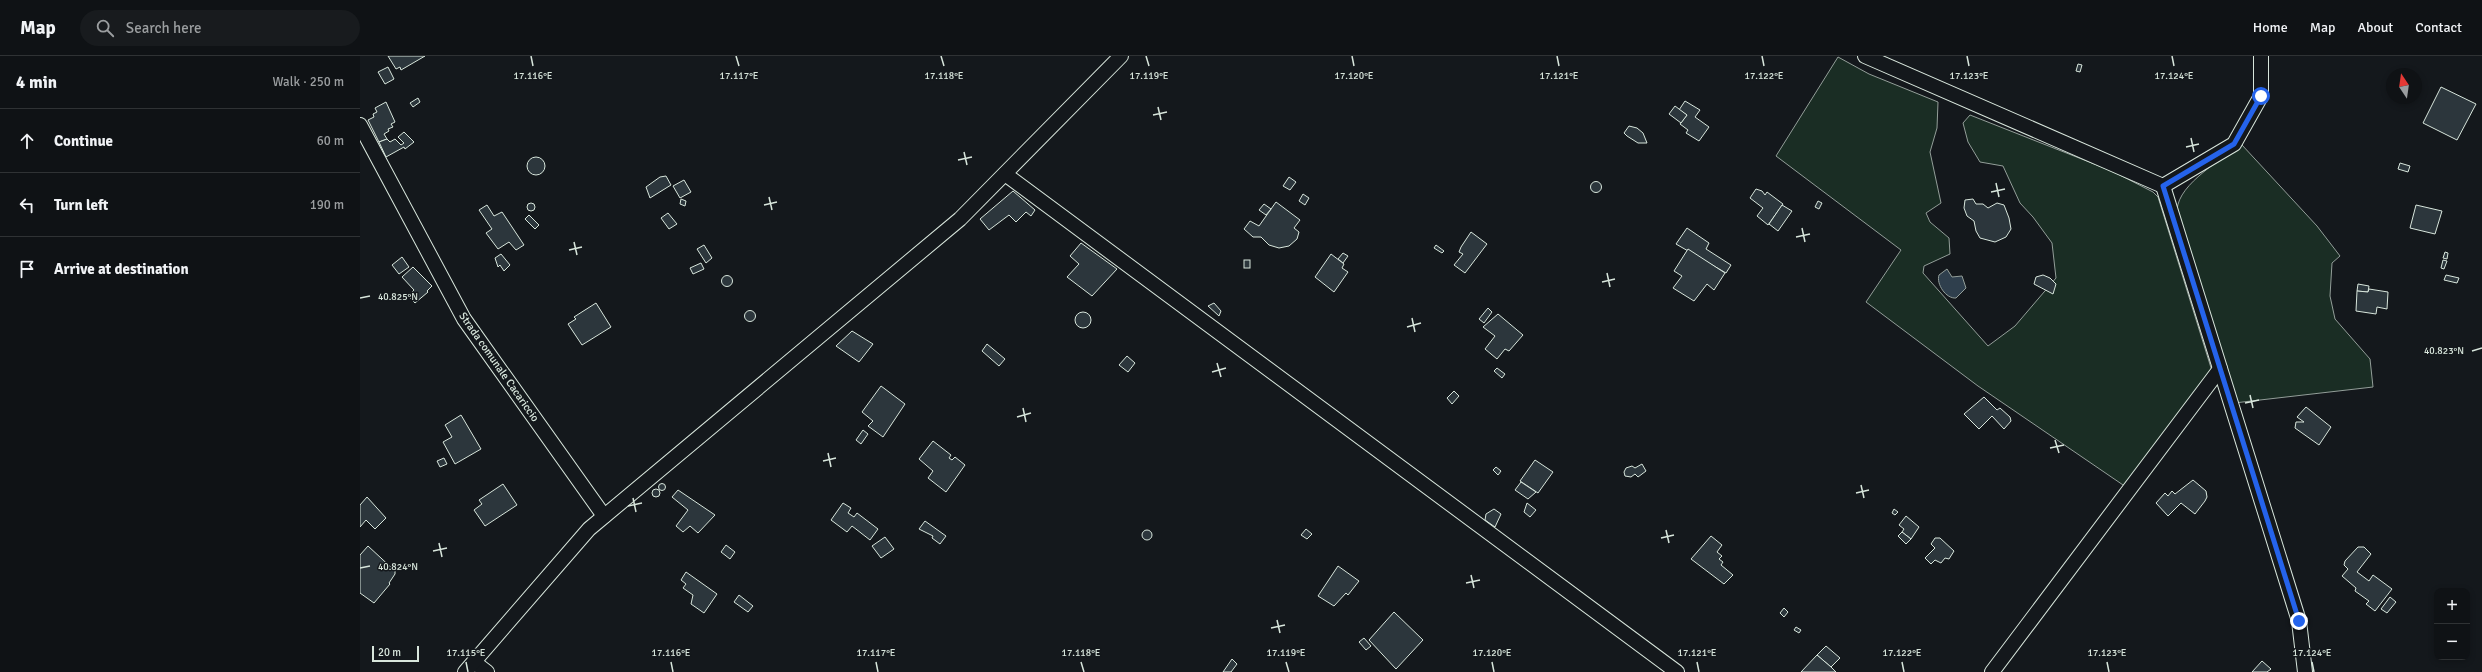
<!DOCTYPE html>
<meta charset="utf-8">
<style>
body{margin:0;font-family:Signika,sans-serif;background:#181b1e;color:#f1f3f6}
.controls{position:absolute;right:12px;bottom:12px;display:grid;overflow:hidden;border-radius:8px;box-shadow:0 2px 6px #0003}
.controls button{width:36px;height:36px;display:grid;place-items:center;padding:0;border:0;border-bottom:1px solid #2f3234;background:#0f1215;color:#f1f3f6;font:20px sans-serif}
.compass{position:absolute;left:2026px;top:12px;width:36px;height:36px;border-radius:50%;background:#0f1215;box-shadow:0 2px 6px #0003;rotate:347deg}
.scale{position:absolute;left:12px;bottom:10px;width:47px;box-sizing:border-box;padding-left:4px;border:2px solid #d8e6dc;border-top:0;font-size:11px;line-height:14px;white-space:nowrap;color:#d8e6dc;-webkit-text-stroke:3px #14181c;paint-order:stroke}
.stop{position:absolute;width:12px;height:12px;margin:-9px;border:3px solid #2563eb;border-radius:50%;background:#fff}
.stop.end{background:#2563eb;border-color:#fff;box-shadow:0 1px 4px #0008}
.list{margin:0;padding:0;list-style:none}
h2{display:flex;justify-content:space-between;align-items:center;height:52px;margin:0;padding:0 16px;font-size:17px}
h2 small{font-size:13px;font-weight:400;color:#9b9ea0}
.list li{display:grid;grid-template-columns:26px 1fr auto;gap:12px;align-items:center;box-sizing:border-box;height:64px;padding:0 16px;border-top:1px solid #2f3234}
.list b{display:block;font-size:15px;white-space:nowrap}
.list em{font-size:13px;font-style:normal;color:#9b9ea0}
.icon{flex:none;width:22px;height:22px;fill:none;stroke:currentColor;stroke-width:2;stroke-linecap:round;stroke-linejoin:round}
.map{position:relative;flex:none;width:2122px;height:616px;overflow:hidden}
header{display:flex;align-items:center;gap:24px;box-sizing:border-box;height:56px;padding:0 20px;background:#0f1215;border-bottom:1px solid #2f3234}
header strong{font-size:19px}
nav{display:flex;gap:22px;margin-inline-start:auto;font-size:14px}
.search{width:280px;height:36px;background:#181b1e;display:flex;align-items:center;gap:10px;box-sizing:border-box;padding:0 14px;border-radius:22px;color:#9b9ea0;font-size:15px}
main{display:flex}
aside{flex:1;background:#0f1215}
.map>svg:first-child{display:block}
.green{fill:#1a2d24;stroke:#939e99}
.water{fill:#2f3f4d;stroke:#939e99}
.building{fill:#2c363c;stroke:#d8e6dc}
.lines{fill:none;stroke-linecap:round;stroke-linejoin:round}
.minor-casing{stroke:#d8e6dc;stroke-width:16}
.minor{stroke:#14181c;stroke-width:14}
.route{stroke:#2563eb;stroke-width:5}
.ticks{fill:none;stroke:#d8e6dc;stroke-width:1.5}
.labels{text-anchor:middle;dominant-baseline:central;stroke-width:3;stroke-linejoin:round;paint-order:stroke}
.street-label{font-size:11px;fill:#d8e6dc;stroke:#14181c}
.ticks-label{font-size:10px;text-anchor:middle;fill:#d8e6dc;stroke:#14181c;stroke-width:3;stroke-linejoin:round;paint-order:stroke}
</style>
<header>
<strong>Map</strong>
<div class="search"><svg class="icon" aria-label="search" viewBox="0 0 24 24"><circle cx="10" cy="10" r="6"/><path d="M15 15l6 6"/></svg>Search here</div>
<nav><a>Home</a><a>Map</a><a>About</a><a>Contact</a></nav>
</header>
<main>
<aside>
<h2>4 min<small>Walk · 250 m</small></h2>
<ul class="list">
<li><svg class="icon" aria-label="ahead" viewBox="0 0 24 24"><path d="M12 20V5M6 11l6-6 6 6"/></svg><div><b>Continue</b></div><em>60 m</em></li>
<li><svg class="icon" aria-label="left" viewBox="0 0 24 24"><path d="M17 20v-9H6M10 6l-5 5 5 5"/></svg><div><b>Turn left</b></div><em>190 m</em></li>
<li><svg class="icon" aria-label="arrive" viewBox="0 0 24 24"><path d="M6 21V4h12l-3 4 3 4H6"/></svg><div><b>Arrive at destination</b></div></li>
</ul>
</aside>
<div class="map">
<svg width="2122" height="616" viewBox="0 0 2122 616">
<rect width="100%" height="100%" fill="#14181c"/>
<g class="green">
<path d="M1478,1L1509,18L1578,46L1577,72L1570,96L1581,147L1566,157L1570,166L1589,182L1590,198L1564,210L1563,217L1628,290L1655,270L1696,222L1692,187L1673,161L1660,147L1643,110L1620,106L1608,86L1603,67L1610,59L1752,115L1793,136L1798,141L1852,315L1766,431L1618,330L1506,246L1541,194L1416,100Z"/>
<path d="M1881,85L1882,89L1957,170L1980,200L1972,207L1970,240L1975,263L2010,303L2013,331L1874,347L1817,154C1819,126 1863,105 1881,85Z"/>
</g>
<path class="water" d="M1587,213L1592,221L1602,220L1606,232L1596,242C1586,243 1576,228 1579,219Z"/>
<g class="building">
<path d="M28,0H65L41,14L40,11L36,13Z"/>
<path d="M1718,8L1722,9L1720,16L1716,15Z"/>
<path d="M28,11L34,23L25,28L18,16Z"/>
<path d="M2081,31L2116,48L2097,84L2063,67Z"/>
<path d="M58,42L60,46L53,51L50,47Z"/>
<path d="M1325,45L1340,54L1335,61L1349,71L1339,85L1326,77L1328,74L1320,68L1327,59L1319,54Z"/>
<path d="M26,46L35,66L31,68L33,71L28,73L29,75L24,78L27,83L19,86L8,64L14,61L13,58L17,56L15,52Z"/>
<path d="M1315,50L1327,59L1321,67L1309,58Z"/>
<path d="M1269,70L1277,72L1283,77L1287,87H1278L1267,80L1264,77Z"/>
<path d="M44,76L54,86L45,93L44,91L26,101L19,86L27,83L30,86L35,83L41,89L44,87L38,81Z"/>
<circle cx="176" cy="110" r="9"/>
<path d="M2040,107L2050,110L2048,116L2038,113Z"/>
<path d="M306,120L311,129L290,142L286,131L300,121Z"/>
<path d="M929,121L936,126L930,134L923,130Z"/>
<path d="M324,124L331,136L320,142L313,130Z"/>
<circle cx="1236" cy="131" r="5.5"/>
<path d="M1396,133L1402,135L1405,139L1407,136L1423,148L1408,169L1397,160L1403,152L1390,142Z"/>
<path d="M653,135L675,154L671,160L666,156L656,166L649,159L629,174L620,163Z"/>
<path d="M943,138L949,142L945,149L939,145Z"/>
<path d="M321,143L326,145L325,150L320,148Z"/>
<path d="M1613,143L1616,148H1623L1628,152L1637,147L1644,149L1649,162L1651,173L1646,181L1635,186L1620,182L1616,175L1614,165L1607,160L1604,152L1605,144Z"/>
<path d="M1458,145L1462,147L1459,153L1455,151Z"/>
<path d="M916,146L940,164L934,172L939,176L937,183L929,190L919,192L909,189L901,181H893L884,173L890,165L899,170Z"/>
<circle cx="171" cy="151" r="4"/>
<path d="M904,148L911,153L906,159L899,154Z"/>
<path d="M127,149L134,160L142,156L164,189L156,194L149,186L138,193L126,177L132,173L119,154Z"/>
<path d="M1422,149L1432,155L1418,175L1409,168Z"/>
<path d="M2056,149L2082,155L2075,178L2050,172Z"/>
<path d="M308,157L317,168L309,173L301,162Z"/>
<path d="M169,159L179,169L175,173L165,163Z"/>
<path d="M1327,172L1349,187L1346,193L1371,209L1366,217L1316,188Z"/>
<path d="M1111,176L1127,188L1105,217L1094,209L1103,198L1099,196L1101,191Z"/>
<path d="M721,187L757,213L732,240L707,221L719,208L710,200Z"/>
<path d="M344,189L352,202L346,207L337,193Z"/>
<path d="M1076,189L1084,195L1082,197L1074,192Z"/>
<path d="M1328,193L1365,217L1354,234L1347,228L1334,245L1313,232L1322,220L1314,215Z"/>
<path d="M2085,196L2088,197L2087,203L2083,202Z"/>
<path d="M983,197L988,200L983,207L978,203Z"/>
<path d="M141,198L150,209L144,215L140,209L138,211L135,202Z"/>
<path d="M971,198L984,208L982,212L988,216L974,236L955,221Z"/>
<path d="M42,201L49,211L39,218L32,209Z"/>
<rect x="884" y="204" width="6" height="8"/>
<path d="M2083,204L2087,205L2084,213L2081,212Z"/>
<path d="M341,207L344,213L333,218L330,212Z"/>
<path d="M53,211L72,230L67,235L68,236L55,247L48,240L54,234L42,221Z"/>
<path d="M1683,219L1690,222L1696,228L1693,238L1674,228L1676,221Z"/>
<path d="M2086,219L2099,222L2097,227L2084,224Z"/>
<circle cx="367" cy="225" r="5.5"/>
<path d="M1998,228L2009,230L2008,236L1997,235Z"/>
<path d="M2009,233L2028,236L2027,253L2017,251L2016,258L1996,255L1997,235L2008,236Z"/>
<path d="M236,247L251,271L222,289L208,268L216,263L214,261Z"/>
<path d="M854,247L861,255L859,260L848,250Z"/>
<path d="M1128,252L1132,256L1124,267L1119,263Z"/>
<circle cx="390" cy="260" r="5.5"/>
<circle cx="723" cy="264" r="8"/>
<path d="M1138,258L1163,279L1149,295L1145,293L1137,303L1125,293L1135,280L1123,271Z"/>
<path d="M492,275L513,288L499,306L476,290Z"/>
<path d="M627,288L645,303L639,310L622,295Z"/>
<path d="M767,300L775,307L768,316L759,309Z"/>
<path d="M1137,312L1145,318L1142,322L1134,315Z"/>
<path d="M521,330L545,348L523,381L508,370L513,365L502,356Z"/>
<path d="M1094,335L1099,340L1092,348L1087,342Z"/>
<path d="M1624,341L1637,354L1640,352L1650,361L1651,365L1644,373L1632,360L1619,373L1604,358Z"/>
<path d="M1946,351L1971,371L1959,389L1935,372L1936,366H1944L1937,361Z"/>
<path d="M101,359L121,393L95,408L83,386L92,381L85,369Z"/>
<path d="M503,374L508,378L501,388L496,384Z"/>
<path d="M573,385L591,399L589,402L592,404L595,401L605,409L586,436L568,422L573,415L559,403Z"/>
<path d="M84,402L87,408L80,411L77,405Z"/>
<path d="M1175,404L1193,416L1178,437L1160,425Z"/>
<path d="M1282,408L1286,415L1278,421L1275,418L1271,421L1265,420L1264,416L1266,412L1272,410L1275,412Z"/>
<path d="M1136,411L1141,415L1138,419L1133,414Z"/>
<path d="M1833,424L1846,435L1847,441L1845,445L1835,458L1821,447L1808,460L1796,447L1805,437L1808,440L1812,435L1815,438Z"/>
<path d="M1161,426L1176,436L1168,443L1155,434Z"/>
<circle cx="302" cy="431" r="3.5"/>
<path d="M143,428L157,449L125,470L114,454L122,448L119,444Z"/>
<circle cx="296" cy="437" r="4"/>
<path d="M318,434L355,459L338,477L330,470L323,476L316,470L328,454L312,441Z"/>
<path d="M7,441L26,462L15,473L6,464L0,471V449Z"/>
<path d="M483,447L491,452L488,457L494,461L497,457L518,473L510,484L492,470L487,476L471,464Z"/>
<path d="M1167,447L1176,454L1170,461L1164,456Z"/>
<path d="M1134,453L1141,458L1135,471L1125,464L1126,458Z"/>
<path d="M1534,453L1538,456L1535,459L1532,457Z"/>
<path d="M1546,460L1559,471L1551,483L1542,476L1544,473L1539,469Z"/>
<path d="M565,465L586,480L580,488L572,482L573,480L559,473Z"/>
<path d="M946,473L952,478L947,483L941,479Z"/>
<circle cx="787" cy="479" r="5"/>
<path d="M1542,476L1551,483L1546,488L1538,480Z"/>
<path d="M1351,480L1362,489L1357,496L1362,500L1359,503L1363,506L1361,509L1373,519L1364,528L1331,503Z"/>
<path d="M525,481L534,493L521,502L512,490Z"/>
<path d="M1575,482H1580L1594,495L1589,503L1585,502L1581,507L1575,504L1571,508L1565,502L1575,492L1571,488Z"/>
<path d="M366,489L375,496L370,503L361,496Z"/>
<path d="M8,490L35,515V518L29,527L30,528L14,547L0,537V499Z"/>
<path d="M1998,491H2004L2011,498L1997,516L2009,525L2013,519L2032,533L2015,555L2006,548L2009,545L1995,535L1996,532L1982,520L1988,513L1984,509L1985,505Z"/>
<path d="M978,510L999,525L988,539L986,537L974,550L958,540Z"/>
<path d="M326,516L357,538L344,557L331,548L333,539L323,532L326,528L321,524Z"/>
<path d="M379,539L393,550L388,556L374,546Z"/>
<path d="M2030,541L2036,546L2027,557L2021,553Z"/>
<path d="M1424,552L1428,556L1424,561L1420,557Z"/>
<path d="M1034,556L1063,584L1036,613L1009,584Z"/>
<path d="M1436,571L1441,574L1439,577L1434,574Z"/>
<path d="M1004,582L1011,590L1006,594L999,586Z"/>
<path d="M1466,590L1480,602L1471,611L1457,599Z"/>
<path d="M1457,599L1471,611L1476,616H1441Z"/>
<path d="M872,603L877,608L871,616H863Z"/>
<path d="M1902,605L1911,613L1907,616H1892Z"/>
</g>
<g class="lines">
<g class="minor-casing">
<g id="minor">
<path d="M1505,0L1803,130L1874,88L1901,40V0"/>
<path d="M0,69L104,263L244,460"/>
<path d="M645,118L1317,616"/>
<path d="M1803,130L1939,565L1945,616"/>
<path d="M114,606L127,616"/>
<path d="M105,616L229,473L600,163L761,0"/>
<path d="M1632,616L1860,313"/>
</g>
</g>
<use href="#minor" class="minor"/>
</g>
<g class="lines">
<path class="route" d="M1901,40L1874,88L1803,130L1939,565"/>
</g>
<path class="ticks" d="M171,0L173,10M376,0L379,10M581,0L584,10M786,0L789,10M992,0L994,10M1197,0L1199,10M1402,0L1404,10M1607,0L1609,10M1812,0L1814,10M798,51L801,64M793,59L807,56M1831,82L1834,96M1826,91L1839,88M604,96L607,109M598,104L612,101M1636,127L1639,141M1631,136L1645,133M409,141L412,154M404,149L417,146M1442,172L1445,186M1436,181L1450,178M214,186L217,199M209,194L222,191M1247,217L1250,231M1242,226L1255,223M0,242L10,240M1052,262L1055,276M1047,271L1061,267M2112,295L2122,292M857,307L861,321M852,316L866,312M1890,339L1893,352M1885,347L1899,344M663,352L666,366M657,361L671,357M1695,384L1699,397M1690,392L1704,389M468,397L471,411M463,405L476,402M1501,429L1504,442M1496,437L1509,434M273,442L276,456M268,450L282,447M1306,474L1309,487M1301,482L1314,479M79,487L82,501M73,495L87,492M0,512L10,510M1111,519L1114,532M1106,527L1120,524M917,564L920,577M911,572L925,569M106,606L108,616M311,606L313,616M516,606L518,616M721,606L724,616M926,606L929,616M1132,606L1134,616M1337,606L1339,616M1542,606L1544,616M1747,606L1749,616M1952,606L1954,616"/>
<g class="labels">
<g class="street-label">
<text transform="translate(139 311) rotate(55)">Strada comunale Cacariccio</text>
</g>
</g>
<g class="ticks-label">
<text x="173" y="23">17.116°E</text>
<text x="379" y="23">17.117°E</text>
<text x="584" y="23">17.118°E</text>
<text x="789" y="23">17.119°E</text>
<text x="994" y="23">17.120°E</text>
<text x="1199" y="23">17.121°E</text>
<text x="1404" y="23">17.122°E</text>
<text x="1609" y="23">17.123°E</text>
<text x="1814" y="23">17.124°E</text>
<text x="38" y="244">40.825°N</text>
<text x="2084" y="298">40.823°N</text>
<text x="38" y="514">40.824°N</text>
<text x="106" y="600">17.115°E</text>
<text x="311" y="600">17.116°E</text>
<text x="516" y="600">17.117°E</text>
<text x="721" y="600">17.118°E</text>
<text x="926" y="600">17.119°E</text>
<text x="1132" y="600">17.120°E</text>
<text x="1337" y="600">17.121°E</text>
<text x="1542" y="600">17.122°E</text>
<text x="1747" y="600">17.123°E</text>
<text x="1952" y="600">17.124°E</text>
</g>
</svg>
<div class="controls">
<button>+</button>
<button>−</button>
</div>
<svg class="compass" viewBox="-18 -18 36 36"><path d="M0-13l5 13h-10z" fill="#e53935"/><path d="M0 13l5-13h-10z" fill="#9b9ea0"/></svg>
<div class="scale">20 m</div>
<div class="stop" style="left:1901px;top:40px"></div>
<div class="stop end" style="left:1939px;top:565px"></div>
</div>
</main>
